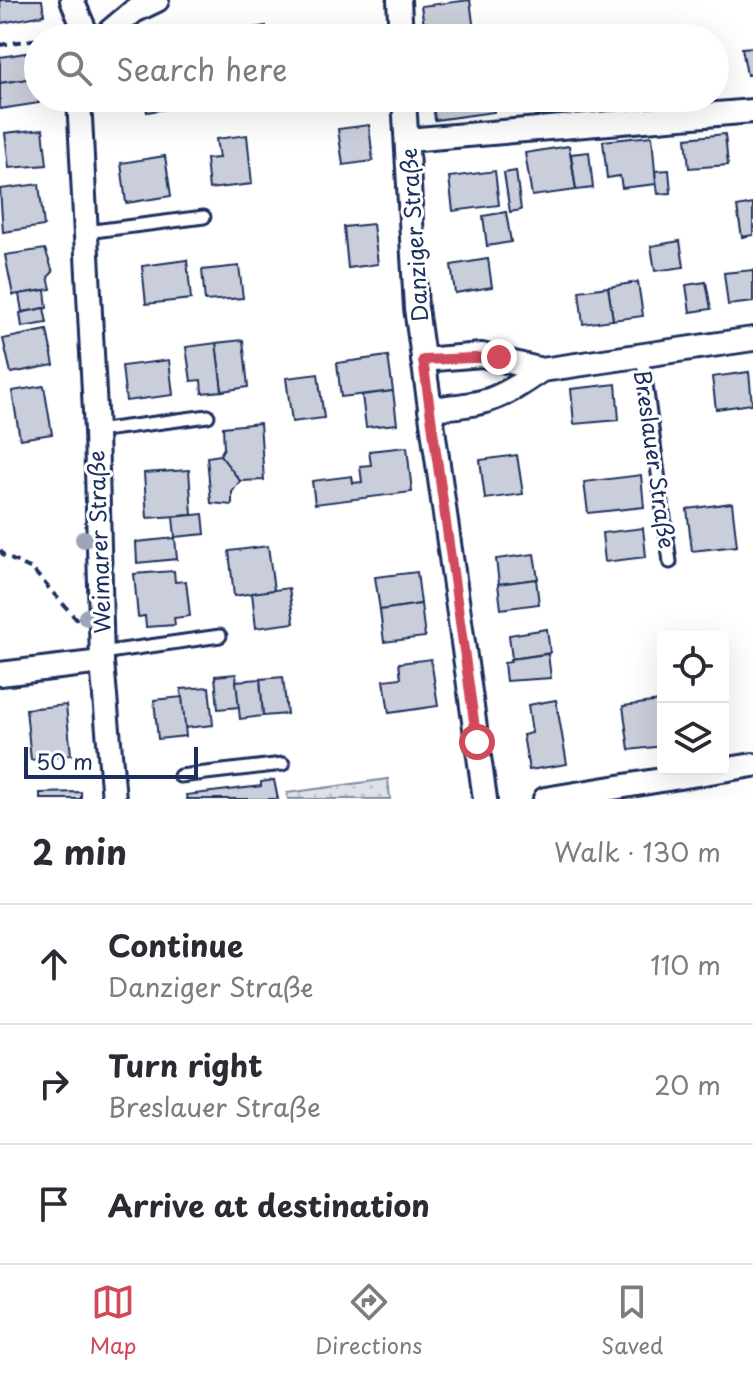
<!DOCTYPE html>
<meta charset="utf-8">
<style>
body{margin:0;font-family:"Playpen Sans",sans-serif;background:#f2f2f3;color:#2b2b33}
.controls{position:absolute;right:24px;bottom:24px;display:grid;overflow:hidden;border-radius:8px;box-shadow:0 8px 32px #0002}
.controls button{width:72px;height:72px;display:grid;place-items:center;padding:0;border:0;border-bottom:2px solid #e1e1e2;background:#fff;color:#2b2b33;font:40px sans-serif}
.scale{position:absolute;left:24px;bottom:20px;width:174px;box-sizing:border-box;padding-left:8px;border:4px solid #1b2f5e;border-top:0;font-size:22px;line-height:28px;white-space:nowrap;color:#1b2f5e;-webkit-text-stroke:6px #fff;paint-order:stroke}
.stop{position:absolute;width:24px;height:24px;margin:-18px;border:6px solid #d1495b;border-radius:50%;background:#fff}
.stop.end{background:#d1495b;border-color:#fff;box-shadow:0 2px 8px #0008}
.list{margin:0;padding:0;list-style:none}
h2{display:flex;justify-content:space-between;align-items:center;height:104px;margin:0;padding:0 32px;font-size:34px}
h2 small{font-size:26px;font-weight:400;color:#7c7c81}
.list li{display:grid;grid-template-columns:52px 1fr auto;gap:24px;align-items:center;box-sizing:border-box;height:120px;padding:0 32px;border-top:2px solid #e1e1e2}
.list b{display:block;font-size:30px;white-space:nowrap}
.list p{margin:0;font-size:26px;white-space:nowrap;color:#7c7c81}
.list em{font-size:26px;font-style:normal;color:#7c7c81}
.icon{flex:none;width:44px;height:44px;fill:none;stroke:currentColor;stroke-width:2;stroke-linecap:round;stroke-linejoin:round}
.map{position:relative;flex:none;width:753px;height:799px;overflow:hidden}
.search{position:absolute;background:#fff;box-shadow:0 8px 32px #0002;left:24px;right:24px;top:24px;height:88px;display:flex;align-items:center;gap:20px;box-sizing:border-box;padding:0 28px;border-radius:44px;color:#7c7c81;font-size:30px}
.sheet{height:464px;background:#fff}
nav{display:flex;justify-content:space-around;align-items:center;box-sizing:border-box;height:112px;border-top:2px solid #e1e1e2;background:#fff;font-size:22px;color:#7c7c81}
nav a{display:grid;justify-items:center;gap:4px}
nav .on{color:#d1495b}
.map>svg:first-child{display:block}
.grass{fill:url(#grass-dots);stroke:#7c88a2;stroke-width:2}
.building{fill:#caceda;stroke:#1b2f5e;stroke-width:2}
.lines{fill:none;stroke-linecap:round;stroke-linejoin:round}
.lane-casing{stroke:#1b2f5e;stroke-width:17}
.street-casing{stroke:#1b2f5e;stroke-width:28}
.path{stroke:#1b2f5e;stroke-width:4;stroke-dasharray:8 6;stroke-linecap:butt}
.lane{stroke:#fff;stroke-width:11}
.street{stroke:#fff;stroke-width:22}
.tree{fill:#9da5b9}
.route{stroke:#d1495b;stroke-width:10}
.labels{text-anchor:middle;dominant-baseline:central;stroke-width:6;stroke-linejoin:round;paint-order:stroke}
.street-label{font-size:22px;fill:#1b2f5e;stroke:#fff}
</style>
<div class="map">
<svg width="753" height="799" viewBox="0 0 753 799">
<defs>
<pattern id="grass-dots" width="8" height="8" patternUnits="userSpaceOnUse" patternTransform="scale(2)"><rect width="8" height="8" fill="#dee1e7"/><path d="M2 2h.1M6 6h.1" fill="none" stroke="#bec1c9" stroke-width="1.8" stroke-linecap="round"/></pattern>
</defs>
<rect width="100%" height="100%" fill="#fff"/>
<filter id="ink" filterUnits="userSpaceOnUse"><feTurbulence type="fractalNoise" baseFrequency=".0125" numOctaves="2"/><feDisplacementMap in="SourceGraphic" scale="16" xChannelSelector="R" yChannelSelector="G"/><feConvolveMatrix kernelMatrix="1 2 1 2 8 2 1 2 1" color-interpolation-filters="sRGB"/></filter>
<g filter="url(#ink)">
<path class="grass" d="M388,779L390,799H288L287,793Z"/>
<g class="building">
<path d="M0,0H42L44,15L1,23Z"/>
<path d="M470,0L475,38H426L421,6Z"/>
<path d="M365,24L367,38H333L332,30Z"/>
<path d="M266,26L267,38H230L233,31Z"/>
<path d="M753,47V74L747,75L742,48Z"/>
<path d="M32,52L35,78L0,83V57Z"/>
<path d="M35,78L39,103L0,109V83Z"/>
<path d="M144,98H188L189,105L147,112Z"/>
<path d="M432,98H493L494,112L435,120Z"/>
<path d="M526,98H571V99L527,105Z"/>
<path d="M369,125L373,161L343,165L338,129Z"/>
<path d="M43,129L47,165L9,168L5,133Z"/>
<path d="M725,134L728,165L689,168L686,138Z"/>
<path d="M247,135L252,184L209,189L206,159L219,158L216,139Z"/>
<path d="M652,136L656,184L622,188L620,176L607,178L603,141Z"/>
<path d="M569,146L576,190L532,196L525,153Z"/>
<path d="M589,152L593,188L576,190L571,154Z"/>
<path d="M165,156L171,196L126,203L121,163Z"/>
<path d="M669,170L671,193L658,194L655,171Z"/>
<path d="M495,171L499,205L453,211L449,177Z"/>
<path d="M516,171L521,210L510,212L504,173Z"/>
<path d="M39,184L44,226L3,232L0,189Z"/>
<path d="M753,204V235L742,237L737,207Z"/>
<path d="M506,212L511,242L487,246L483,216Z"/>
<path d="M373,224L378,264L348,268L344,227Z"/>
<path d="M680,241L684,267L655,271L651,246Z"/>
<path d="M45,249L53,272L48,277L51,289L13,295L5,255Z"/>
<path d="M488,259L492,287L455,293L451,265Z"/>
<path d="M187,260L191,299L146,304L142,266Z"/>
<path d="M239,266L243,298L205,301L202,270Z"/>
<path d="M753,270V302L728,305L724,273Z"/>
<path d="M638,282L643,316L613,320L608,287Z"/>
<path d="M706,282L711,309L690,312L686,285Z"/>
<path d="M608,287L613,320L583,324L579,291Z"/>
<path d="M45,290L47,308L22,312L19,294Z"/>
<path d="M44,308L47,323L22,327L20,313Z"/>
<path d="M47,330L54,365L11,373L3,339Z"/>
<path d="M243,340L248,387L222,391L216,343Z"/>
<path d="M216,343L222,391L202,393L201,380L191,381L186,347Z"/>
<path d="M388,356L393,391L341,397L337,363Z"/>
<path d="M169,360L173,395L126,401L122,366Z"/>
<path d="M749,372L752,404L716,409L712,377Z"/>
<path d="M318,374L324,418L292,422L286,378Z"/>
<path d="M616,384L619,420L574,424L571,389Z"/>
<path d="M44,386L52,434L20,439L12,391Z"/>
<path d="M393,391L397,424L366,427L362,395Z"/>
<path d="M260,423L264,480L240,481L220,455L224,448L223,427Z"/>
<path d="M407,447L412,492L315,504L312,481L352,476L353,483L362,482L360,466L371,465L369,451Z"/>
<path d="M220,455L240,481L232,492V505L211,503L207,457Z"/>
<path d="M517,455L523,494L485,499L480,460Z"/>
<path d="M189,470L192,515L147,518L144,473Z"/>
<path d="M641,475L644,507L588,513L584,482Z"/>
<path d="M732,503L737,546L692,551L687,509Z"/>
<path d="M203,514L205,534L175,537L173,517Z"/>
<path d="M643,528L646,557L605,562L602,533Z"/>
<path d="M175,538L177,559L137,563L136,542Z"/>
<path d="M268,546L274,590L234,596L229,551Z"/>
<path d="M534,554L538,579L499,584L496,559Z"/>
<path d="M174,571L175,582L186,581L190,616L174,618L175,625L146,627L145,616L138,617L134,574Z"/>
<path d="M417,572L421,604L380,610L375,577Z"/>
<path d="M536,579L539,604L501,609L498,584Z"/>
<path d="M289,588L294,623L256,628L252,593Z"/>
<path d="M421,604L425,637L384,642L380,610Z"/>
<path d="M547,629L550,653L512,659L509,635Z"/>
<path d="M548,654L551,678L506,681L504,663L511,662L510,659Z"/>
<path d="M431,659L438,706L389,713L384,680L401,678L399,663Z"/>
<path d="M236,674L239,707L218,709L215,676Z"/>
<path d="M283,677L287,714L263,716L260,679Z"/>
<path d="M260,679L263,716L240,719L236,681Z"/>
<path d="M209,687L213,725L185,728L181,689Z"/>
<path d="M182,697L186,736L158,739L154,700Z"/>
<path d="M556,700L567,764L529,770L523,735L532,733L528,705Z"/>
<path d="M660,701L663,746L629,750L623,706Z"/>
<path d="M66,705L71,755L31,760L26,709Z"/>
<path d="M274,780L278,799H187L186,795L261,786V782Z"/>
<path d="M81,792V799H40V793Z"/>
</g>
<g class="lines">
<g class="lane-casing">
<g id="lane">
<path d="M86,232L204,217"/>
<path d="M642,355L670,562"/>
<path d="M96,431L208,416"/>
<path d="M101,653L220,636"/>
<path d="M180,776L283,764"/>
</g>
</g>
<g class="street-casing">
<g id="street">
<path d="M72,0L86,33L93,38"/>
<path d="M399,0L401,38"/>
<path d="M102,38L134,11L157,0"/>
<path d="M79,98L96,431L102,662L114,799"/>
<path d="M404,98L416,308L485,799"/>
<path d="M407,140L753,111"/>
<path d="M423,360L482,355L542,370L753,339"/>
<path d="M430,409C488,403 494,403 542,370"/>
<path d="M0,674L102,662"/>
<path d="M545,799L753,765"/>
</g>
</g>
<g class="path">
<path d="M48,38L66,35"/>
<path d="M0,45L38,39"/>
<path d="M0,550L4,556L32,569L79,622"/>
</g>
<use href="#lane" class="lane"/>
<use href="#street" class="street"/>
</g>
<g class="tree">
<circle cx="84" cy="539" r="9"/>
<circle cx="87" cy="617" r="9"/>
</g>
</g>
<g class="lines" filter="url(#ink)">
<path class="route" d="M477,742L423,360L499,357"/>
</g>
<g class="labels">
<g class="street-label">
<text transform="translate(413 235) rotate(-94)">Danziger Straße</text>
<text transform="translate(656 459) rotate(82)">Breslauer Straße</text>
<text transform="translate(98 542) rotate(-92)">Weimarer Straße</text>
</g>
</g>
</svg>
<div class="controls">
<button><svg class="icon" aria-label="locate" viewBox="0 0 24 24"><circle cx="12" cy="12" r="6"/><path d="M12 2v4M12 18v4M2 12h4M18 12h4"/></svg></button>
<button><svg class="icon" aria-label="layers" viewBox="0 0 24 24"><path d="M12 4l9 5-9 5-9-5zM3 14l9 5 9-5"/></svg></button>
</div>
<div class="scale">50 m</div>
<div class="stop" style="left:477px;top:742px"></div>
<div class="stop end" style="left:499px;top:357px"></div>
<div class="search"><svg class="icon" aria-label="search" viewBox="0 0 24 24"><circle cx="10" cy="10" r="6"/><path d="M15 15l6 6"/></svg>Search here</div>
</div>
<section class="sheet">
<h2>2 min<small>Walk · 130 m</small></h2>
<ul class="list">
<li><svg class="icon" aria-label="ahead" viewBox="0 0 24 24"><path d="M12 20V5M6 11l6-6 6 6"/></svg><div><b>Continue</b><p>Danziger Straße</p></div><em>110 m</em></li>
<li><svg class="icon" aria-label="right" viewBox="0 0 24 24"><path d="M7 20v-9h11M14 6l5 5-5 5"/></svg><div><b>Turn right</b><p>Breslauer Straße</p></div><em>20 m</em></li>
<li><svg class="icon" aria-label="arrive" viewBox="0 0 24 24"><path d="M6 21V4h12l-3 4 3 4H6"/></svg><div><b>Arrive at destination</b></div></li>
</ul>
</section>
<nav>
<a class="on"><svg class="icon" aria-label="map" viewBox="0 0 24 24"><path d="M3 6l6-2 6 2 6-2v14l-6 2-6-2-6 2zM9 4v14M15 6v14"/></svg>Map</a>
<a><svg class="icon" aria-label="directions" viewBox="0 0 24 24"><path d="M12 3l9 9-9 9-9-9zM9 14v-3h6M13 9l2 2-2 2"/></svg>Directions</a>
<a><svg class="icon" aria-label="saved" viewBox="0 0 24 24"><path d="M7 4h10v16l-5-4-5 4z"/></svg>Saved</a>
</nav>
